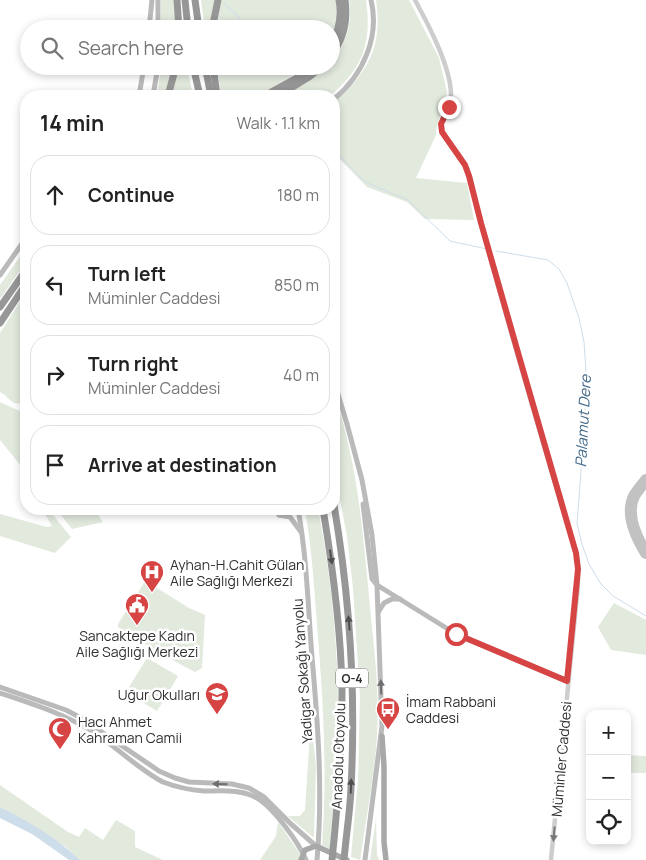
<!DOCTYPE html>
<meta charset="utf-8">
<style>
body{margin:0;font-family:Manrope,sans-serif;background:#f2f2f2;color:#222}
.controls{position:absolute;right:15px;bottom:15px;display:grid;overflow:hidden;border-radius:10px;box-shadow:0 2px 8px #0003}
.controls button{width:45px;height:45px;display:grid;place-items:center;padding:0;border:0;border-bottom:1px solid #e0e0e0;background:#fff;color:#222;font:25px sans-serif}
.stop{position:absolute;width:15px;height:15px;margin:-11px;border:4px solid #d64444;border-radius:50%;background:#fff}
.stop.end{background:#d64444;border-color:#fff;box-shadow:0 1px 5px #0008}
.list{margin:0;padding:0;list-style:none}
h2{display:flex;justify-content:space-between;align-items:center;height:65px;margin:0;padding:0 20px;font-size:21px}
h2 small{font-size:16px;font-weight:400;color:#767676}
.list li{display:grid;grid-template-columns:32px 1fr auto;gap:15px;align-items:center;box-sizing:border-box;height:80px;margin:0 10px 10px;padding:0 10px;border:1px solid #e0e0e0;border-radius:20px}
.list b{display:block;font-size:19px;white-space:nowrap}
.list p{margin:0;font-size:16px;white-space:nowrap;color:#767676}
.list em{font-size:16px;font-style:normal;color:#767676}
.icon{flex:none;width:28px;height:28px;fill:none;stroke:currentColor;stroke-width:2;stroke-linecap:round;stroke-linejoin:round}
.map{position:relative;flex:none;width:646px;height:860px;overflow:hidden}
.search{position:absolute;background:#fff;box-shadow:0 2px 8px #0003;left:20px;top:20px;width:320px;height:55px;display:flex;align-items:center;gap:12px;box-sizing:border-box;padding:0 18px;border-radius:28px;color:#767676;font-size:19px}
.panel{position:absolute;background:#fff;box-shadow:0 2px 8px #0003;left:20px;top:90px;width:320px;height:425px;border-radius:20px}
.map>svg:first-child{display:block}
.green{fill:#e2e9dd}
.water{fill:#ceddea}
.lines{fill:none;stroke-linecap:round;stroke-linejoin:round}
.stream{stroke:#ceddea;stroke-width:1}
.taxiway{stroke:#c2c2c2;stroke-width:12}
.tertiary{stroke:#cdcdcd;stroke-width:4.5}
.secondary{stroke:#bababa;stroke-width:5}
.primary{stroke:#a8a8a8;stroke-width:5.5}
.motorway{stroke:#979797;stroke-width:7}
.oneway{fill:#4f4f4f}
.oneway2{fill:#6e6e6e}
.oneway3{fill:#777}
.route{stroke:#d64444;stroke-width:6}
.labels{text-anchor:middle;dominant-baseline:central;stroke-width:5;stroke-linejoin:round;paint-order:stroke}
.shield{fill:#fff;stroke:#6e6e6e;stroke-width:1}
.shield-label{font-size:12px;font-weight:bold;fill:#303030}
.poi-label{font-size:14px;fill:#303030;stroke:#fff;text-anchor:start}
.street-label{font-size:14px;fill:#303030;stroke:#fff}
.water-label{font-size:15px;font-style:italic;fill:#456b8c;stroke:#fff}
</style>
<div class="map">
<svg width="646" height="860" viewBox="0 0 646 860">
<rect width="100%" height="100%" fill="#fff"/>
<g class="green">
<path d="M161,0H174L176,29H161Z"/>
<path d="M201,0H215L210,29H205Z"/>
<path d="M221,0H336L337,20L331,39V29H215Z"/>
<path d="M349,0H366C372,43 363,68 330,96H284L308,82L327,66H331C331,59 337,55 341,48C349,33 352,17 349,0Z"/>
<path d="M376,0H409L439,58L447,92L437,126L436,135L416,178L467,183L474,220L425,219L407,202L367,187L334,153V102C368,73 383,46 376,0Z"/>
<path d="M161,66H174L165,96H157Z"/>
<path d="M178,66H187L193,96H171Z"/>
<path d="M217,66H308L259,96H221Z"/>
<path d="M26,248V262L0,299V285Z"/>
<path d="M26,292V402C9,407 12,398 0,392V333Z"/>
<path d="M334,394C358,462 363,535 370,607C374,648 380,694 377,736C374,778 366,819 360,860L351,857L358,780L360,696L353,588L347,536L334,469Z"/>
<path d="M0,402L26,414V472L0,440Z"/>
<path d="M42,509H48L71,537L55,553L0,536V514L47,527L52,526Z"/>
<path d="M56,509H94L103,522L72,529Z"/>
<path d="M305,509H318C327,555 333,602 336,649C341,715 335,783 330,849L322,845C327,780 324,715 319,650C315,602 313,556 305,509Z"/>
<path d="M144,583H149L189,608L205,615L202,668L195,672L163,655L118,627V624Z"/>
<path d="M614,603L646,620V655L611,650L598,627Z"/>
<path d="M147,658L178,676L157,711L126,692Z"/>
<path d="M311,718L316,767L314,838L288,816H300L305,810Z"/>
<path d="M627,755L646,756V773H627Z"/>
<path d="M0,785L68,832L79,837L85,828L103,840L116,820L135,831V847L163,860H80L66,847L0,807Z"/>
<path d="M376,819L377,855L379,860H370Z"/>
<path d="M278,822L300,854L298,860H260L276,836Z"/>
</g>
<path class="water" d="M0,807C29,822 56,837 80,860H69L32,834L0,818Z"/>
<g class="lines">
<g class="stream">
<path d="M224,4L236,14L247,29"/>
<path d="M267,66L271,74"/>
<path d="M334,150L365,182L408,200L450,241L487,249"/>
<path d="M496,251L548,260L559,269L567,283L579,318L584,342L586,371L585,419L577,524L582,544L589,564L601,584L613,596L646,616"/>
</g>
<path class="taxiway" d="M646,480C642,485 637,491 634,496C625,515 636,537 646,553"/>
<path class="tertiary" d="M415,0C428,24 451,67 451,95C450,107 438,120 442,132C444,137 449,143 453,147C460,156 466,165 470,176C474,192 477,208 481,224C511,334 543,444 576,553L578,569V585L551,860"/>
<g class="secondary">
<path d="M158,0V29"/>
<path d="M149,29L152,0"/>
<path d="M139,96L144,66"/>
<path d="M153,96L158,66"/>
<path d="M334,99C363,75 380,37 371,0"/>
<path d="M0,275L26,238"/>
<path d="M334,381L347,424L362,480L372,535L377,585L382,726L365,860"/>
<path d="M363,504L372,579L377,585L456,634L567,681"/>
<path d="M298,509C307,558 308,608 312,657C318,725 323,792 317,860"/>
<path d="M279,515L290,517L301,532"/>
<path d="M279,515L287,509"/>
<path d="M379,611L384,603L392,599H400"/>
<path d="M0,687L66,710L81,718L159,771L175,778L189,782L232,784L249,788L264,797L291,824L316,846"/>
<path d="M0,693C33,704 65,714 95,733C116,747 141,771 163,782C176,787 191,790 204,791C222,791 241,789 257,798C273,807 299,843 306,860"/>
</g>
<g class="primary">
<path d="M382,736L384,766V842L386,860"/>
<path d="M301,860L305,850L316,846L347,860"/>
</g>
<g class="motorway">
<path d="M177,0L179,29"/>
<path d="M185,0L188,29"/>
<path d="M195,0L199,29"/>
<path d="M212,29L218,0"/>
<path d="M331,45C339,31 342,16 339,0"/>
<path d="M331,56C344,39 348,21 345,0"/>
<path d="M193,66L200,96"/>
<path d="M205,66L211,96"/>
<path d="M213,66L217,96"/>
<path d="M168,96L176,66"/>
<path d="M264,96L302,75L314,66"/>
<path d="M278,96L309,77L323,66"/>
<path d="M0,307L26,270"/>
<path d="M0,323L26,284"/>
<path d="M334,505C350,599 356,693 351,788C350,812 346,836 344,860"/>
<path d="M323,509C333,569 341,629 342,690C342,747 338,803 332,860"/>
</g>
</g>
<defs><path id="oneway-solid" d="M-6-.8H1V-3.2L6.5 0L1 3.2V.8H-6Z" transform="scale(1.25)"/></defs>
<g class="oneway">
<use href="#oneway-solid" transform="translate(331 557) rotate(82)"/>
<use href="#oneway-solid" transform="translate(349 623) rotate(-95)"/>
<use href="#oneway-solid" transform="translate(351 786) rotate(-88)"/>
</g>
<g class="oneway2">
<use href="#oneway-solid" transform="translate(381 687) rotate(-92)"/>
<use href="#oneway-solid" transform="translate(220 784) rotate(-178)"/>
</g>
<use class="oneway3" href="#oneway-solid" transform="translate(554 834) rotate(95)"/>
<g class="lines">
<path class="route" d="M449,107L441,124L442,132L465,165L469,176L481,223L519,356L576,553L578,569L567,681L456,634"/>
</g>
<defs>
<g id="hospital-pin" transform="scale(1.25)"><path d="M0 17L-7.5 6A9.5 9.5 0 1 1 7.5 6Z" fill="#d64444" stroke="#fff"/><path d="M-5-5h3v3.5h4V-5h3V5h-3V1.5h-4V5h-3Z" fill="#fff"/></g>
<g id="civic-pin" transform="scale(1.25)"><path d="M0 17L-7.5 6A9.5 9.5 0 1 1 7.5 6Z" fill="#d64444" stroke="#fff"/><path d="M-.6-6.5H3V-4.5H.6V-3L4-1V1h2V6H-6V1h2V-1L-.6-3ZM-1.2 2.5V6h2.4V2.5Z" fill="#fff"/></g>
<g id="school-pin" transform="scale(1.25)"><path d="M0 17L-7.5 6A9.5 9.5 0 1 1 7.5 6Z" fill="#d64444" stroke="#fff"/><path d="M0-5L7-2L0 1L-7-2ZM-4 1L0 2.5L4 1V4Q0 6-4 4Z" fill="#fff"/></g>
<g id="bus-pin" transform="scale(1.25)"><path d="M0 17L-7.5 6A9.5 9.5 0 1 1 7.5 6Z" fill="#d64444" stroke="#fff"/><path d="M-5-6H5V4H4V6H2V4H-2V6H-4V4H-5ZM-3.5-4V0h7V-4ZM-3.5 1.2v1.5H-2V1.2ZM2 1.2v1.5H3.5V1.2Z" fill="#fff"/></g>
<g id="mosque-pin" transform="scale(1.25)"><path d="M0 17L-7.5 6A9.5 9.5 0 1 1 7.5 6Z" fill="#d64444" stroke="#fff"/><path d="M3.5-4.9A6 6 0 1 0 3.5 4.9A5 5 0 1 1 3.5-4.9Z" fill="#fff"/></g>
</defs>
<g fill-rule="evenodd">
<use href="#hospital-pin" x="152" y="572"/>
<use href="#civic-pin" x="137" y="605"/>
<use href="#school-pin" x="217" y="694"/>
<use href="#bus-pin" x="388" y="709"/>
<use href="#mosque-pin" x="60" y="729"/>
</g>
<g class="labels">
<rect class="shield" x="336" y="668.5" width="32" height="19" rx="4"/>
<g class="shield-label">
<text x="352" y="678">O-4</text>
</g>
<g class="poi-label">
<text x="170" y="564">Ayhan-H.Cahit Gülan<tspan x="170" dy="16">Aile Sağlığı Merkezi</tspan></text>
<text x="137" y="635" text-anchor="middle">Sancaktepe Kadın<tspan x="137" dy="16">Aile Sağlığı Merkezi</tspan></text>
<text x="200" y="694" text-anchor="end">Uğur Okulları</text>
<text x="406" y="701">İmam Rabbani<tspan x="406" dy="16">Caddesi</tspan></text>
<text x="78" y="721">Hacı Ahmet<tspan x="78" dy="16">Kahraman Camii</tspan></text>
</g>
<g class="street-label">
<text transform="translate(302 671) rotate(-94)">Yadigar Sokağı Yanyolu</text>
<text transform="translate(338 756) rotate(-88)">Anadolu Otoyolu</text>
<text transform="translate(561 759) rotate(-85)">Müminler Caddesi</text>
</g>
<g class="water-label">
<text transform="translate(583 421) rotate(-87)">Palamut Dere</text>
</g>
</g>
</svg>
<div class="controls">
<button>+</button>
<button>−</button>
<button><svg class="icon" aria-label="locate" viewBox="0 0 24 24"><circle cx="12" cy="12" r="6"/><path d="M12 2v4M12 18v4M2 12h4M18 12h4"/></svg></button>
</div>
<div class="stop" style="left:456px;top:634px"></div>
<div class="stop end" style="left:449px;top:107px"></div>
<div class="search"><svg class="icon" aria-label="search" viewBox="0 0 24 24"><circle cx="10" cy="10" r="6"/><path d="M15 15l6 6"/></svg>Search here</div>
<section class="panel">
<h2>14 min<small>Walk · 1.1 km</small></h2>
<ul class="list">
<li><svg class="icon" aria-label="ahead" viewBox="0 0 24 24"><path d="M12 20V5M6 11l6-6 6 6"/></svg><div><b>Continue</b></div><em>180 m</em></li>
<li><svg class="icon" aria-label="left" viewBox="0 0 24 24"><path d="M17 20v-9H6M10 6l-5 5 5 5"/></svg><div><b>Turn left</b><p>Müminler Caddesi</p></div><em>850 m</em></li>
<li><svg class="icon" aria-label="right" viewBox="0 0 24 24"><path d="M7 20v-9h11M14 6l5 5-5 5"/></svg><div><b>Turn right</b><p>Müminler Caddesi</p></div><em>40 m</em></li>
<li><svg class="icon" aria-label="arrive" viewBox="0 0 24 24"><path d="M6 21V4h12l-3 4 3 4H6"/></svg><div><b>Arrive at destination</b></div></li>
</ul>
</section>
</div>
